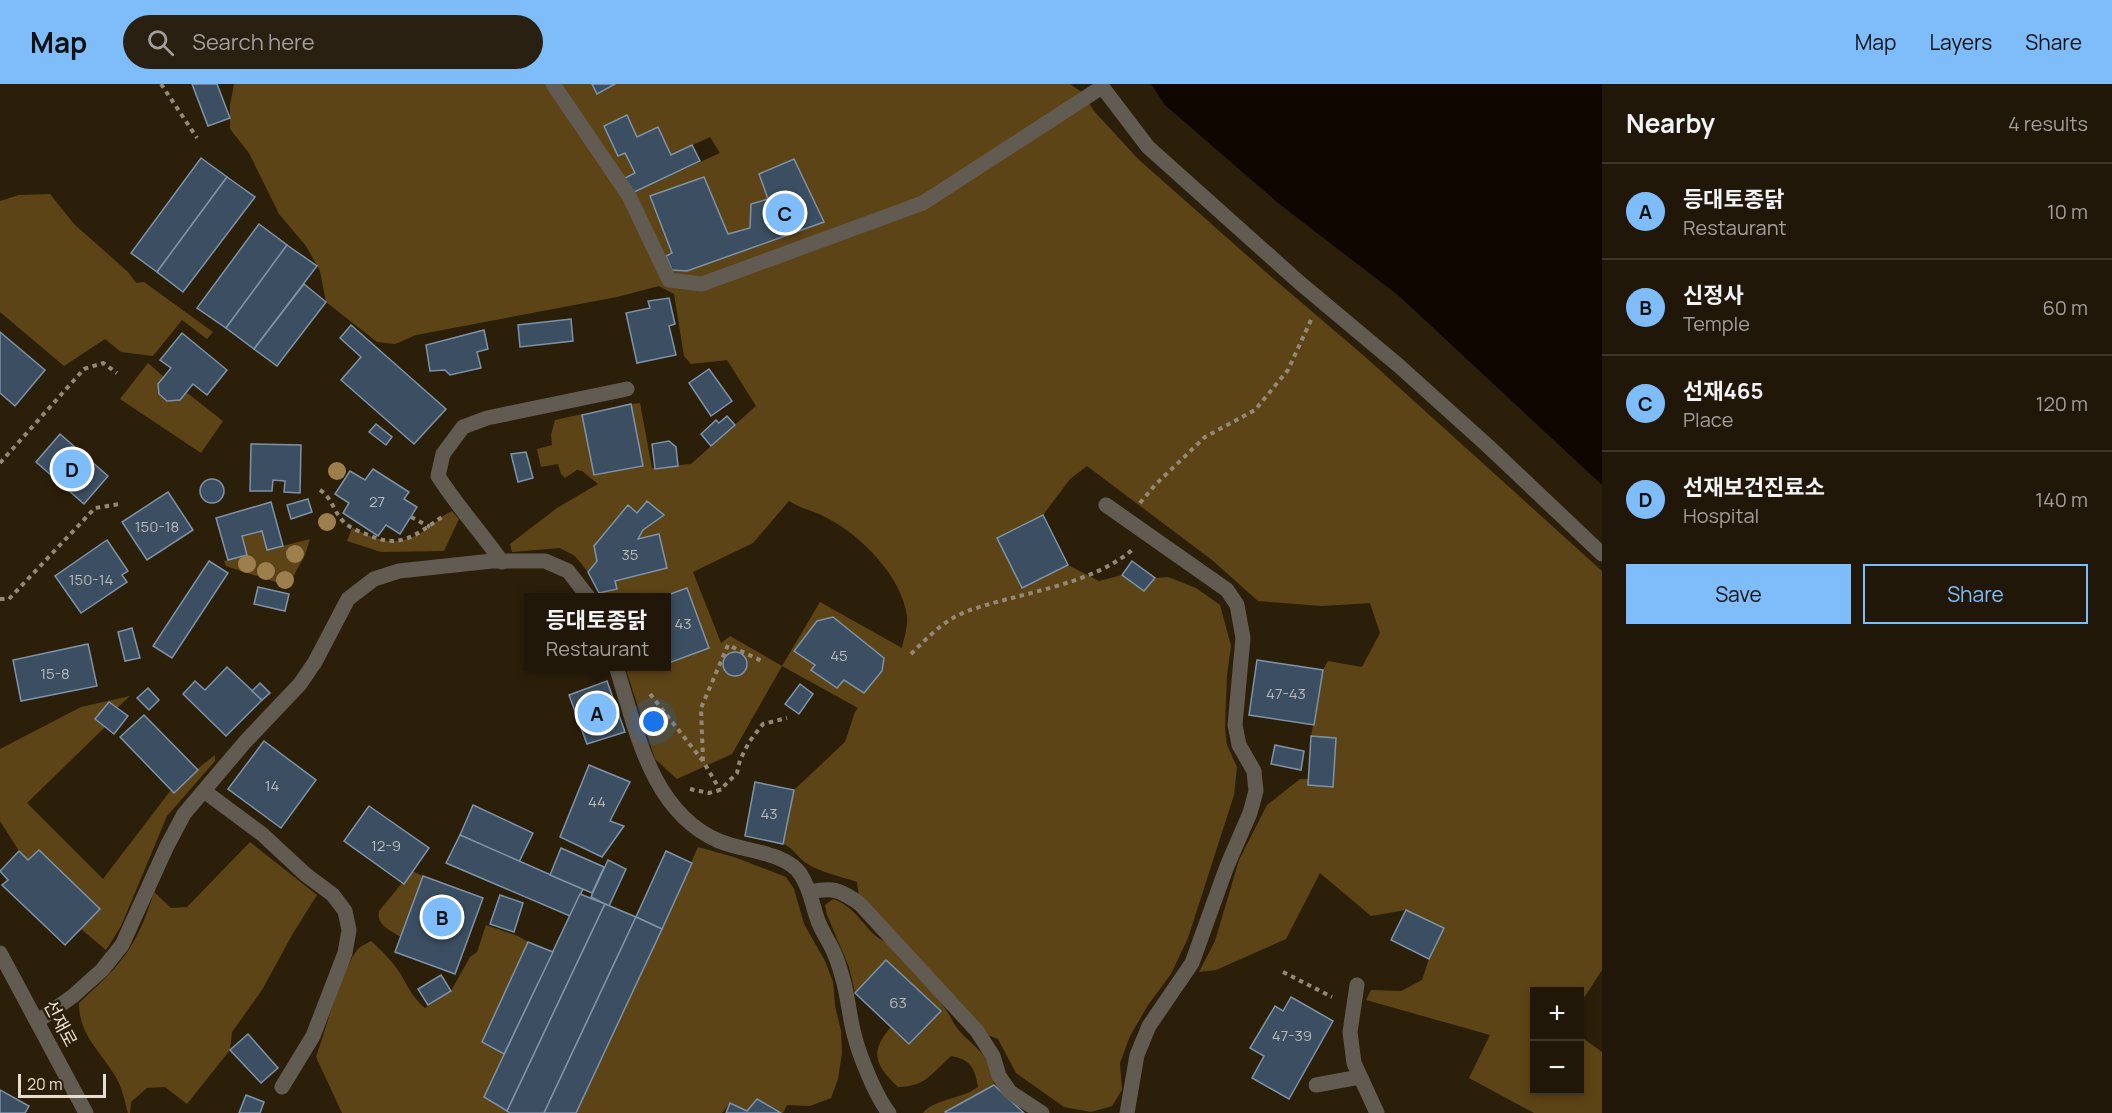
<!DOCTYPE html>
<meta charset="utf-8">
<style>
body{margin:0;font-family:Manrope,"Noto Sans KR",sans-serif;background:#292012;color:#f1f3f6}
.controls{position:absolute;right:18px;bottom:18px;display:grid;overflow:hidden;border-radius:0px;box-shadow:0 3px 9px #0003}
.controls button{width:54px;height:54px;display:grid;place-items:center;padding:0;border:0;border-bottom:2px solid #3e3629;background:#211708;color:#f1f3f6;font:30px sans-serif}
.scale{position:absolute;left:18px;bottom:15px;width:88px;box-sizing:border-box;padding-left:6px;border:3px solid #e7ded1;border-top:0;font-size:16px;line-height:21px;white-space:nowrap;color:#e7ded1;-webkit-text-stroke:4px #2c1f0a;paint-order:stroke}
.you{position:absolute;left:654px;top:638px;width:21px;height:21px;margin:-15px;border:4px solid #fff;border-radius:50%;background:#1a73e8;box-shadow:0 0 0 9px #1a73e833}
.badge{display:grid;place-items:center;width:39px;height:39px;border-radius:50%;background:#7ebdf9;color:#111;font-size:20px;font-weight:700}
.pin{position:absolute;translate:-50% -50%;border:3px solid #fff;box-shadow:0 2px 6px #0006}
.popup{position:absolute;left:524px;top:509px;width:147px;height:78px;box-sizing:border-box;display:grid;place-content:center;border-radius:0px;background:#211708;filter:drop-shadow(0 2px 4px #0005);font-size:20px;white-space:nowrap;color:#a29f9c}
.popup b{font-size:22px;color:#f1f3f6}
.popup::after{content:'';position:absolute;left:50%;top:100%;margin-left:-12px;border:12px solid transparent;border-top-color:#211708}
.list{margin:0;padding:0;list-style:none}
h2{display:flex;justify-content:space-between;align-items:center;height:78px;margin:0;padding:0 24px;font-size:26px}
h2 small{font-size:20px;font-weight:400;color:#a29f9c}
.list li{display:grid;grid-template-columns:39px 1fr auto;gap:18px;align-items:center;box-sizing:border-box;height:96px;padding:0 24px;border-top:2px solid #3e3629}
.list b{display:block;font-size:22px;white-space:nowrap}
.list p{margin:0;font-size:20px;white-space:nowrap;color:#a29f9c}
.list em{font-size:20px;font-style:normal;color:#a29f9c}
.actions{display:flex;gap:12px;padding:18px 24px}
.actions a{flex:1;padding:14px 0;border:2px solid #7ebdf9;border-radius:0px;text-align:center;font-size:21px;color:#7ebdf9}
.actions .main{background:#7ebdf9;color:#111}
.icon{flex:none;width:33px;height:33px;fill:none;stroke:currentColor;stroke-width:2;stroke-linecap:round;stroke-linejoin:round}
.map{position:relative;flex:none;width:1602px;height:1029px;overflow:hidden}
header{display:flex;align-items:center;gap:36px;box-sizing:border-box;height:84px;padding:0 30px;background:#7ebdf9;color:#111}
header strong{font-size:28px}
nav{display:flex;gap:33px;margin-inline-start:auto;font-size:21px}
.search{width:420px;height:54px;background:#292012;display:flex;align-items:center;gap:15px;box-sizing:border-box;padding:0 21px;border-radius:33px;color:#a29f9c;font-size:22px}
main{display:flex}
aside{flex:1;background:#211708}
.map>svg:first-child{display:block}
.green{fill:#5d4416;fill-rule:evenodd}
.water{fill:#100600}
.building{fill:#3c4f62;stroke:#7e93a8;stroke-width:1.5}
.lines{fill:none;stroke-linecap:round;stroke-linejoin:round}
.path{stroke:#938877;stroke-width:4;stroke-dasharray:4.5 4.5;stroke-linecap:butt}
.minor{stroke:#625b51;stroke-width:15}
.tree{fill:#9d7f4e}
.labels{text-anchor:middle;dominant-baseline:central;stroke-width:5;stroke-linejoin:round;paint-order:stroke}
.number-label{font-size:15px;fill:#bcbab5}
.street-label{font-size:18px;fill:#e7ded1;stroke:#2c1f0a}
</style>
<header>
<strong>Map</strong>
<div class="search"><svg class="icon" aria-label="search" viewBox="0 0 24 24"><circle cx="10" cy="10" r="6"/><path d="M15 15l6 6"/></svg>Search here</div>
<nav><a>Map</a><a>Layers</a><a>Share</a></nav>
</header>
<main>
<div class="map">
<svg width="1602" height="1029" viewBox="0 0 1602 1029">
<rect width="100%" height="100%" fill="#2c1f0a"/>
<g class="green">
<path d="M234,0H1070L1083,9L1094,27L1138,75L1268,190L1363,271L1602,487V886L1580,920V908H1534V1006H1580V952L1602,968V1029H1534L1469,994L1490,951L1366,916L1371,906L1401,907L1422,896L1429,875L1444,844L1406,826L1371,832L1320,789L1286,855L1216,886L1199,888L1215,857L1239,776L1267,721L1300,695H1308V701L1333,702L1336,654L1311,652L1323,586L1328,577L1362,583L1380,549L1370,519L1322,522L1258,517L1212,476L1087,382L1070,395L1043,431L997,454L1021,504L1068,481L1099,497L1122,491L1144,507L1155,494L1168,493L1196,504L1220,521L1231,562L1227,591L1225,644L1227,661L1237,683L1234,711L1188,854L1171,890L1148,921L1130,952L1120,979L1122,1006L1112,1022L1091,1028L1064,1023L1016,989L998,955L977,947L860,820L857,798C840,792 821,789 806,779C797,773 793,763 783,760L794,706L845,658L855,628L858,624L782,582L732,670L677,695L655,675L625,583L666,582V514L601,513L599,509L617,505L615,497L667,484L659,450L638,455L643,446L664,431L647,417L588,488L575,472L560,464L512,468L510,460L557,424L598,400L582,387L577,386L565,394L561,390L558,380L541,383L537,365L552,361L551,351L555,336L582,330L594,390L643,381L631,320L640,319L652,384L691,380L756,322L727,276L691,280L684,272L674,210L659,202L617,213L416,251L395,260L377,258L326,218L320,187L306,162L279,130L249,69L230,45V21ZM626,31L637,53L658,43L671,71L710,53L720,69L632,109L625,94L635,89L625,69L618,72L604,42ZM794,76L823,138L687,187L672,186L666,172L672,169L651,112L704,94L728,150L750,144L751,120L768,115L759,90ZM789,417C801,425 815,427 827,434C861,451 902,493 907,532C908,542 904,555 902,564L820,518L782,582L730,552L721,559L693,488L753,459Z"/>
<path d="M50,110L74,140L128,188L136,199L144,198L213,248L207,255L182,236L153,272L121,268L105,255L64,282L0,228V117L19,111Z"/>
<path d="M148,279L164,293L158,300L159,310L167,317L186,308L223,337L201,369L120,315Z"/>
<path d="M452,427L459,435L444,467L381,468L347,457L352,444C381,458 400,465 428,444C436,438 443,431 452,427Z"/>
<path d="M262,447L267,466L310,455L305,471L288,502L226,482L224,477L247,471L242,452Z"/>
<path d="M130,612L117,624L109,618L105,643L27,719L103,795L171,706L215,671V677L167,732L121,842L106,866L81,845L100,825L39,766L28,776L19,767L0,737V665L81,623Z"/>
<path d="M250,758L317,811L292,851L262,906L232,948L230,966L187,1020L165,1003L147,1004L131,1018L130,1029H128C125,1019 123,1007 118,997C103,969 79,953 79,919C121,881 137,863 154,808L171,824L187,823Z"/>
<path d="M698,763L734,773L786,793L794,805L804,840L825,877L833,898L835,922L841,947L842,969L838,995L831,1014L810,1022L787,1021L783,1029L757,1015L747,1027L730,1019L722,1029H576L662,845Z"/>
<path d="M412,787L423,792L401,853C390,846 376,841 379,827Z"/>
<path d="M833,815C858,823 866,850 887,859C908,881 932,903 948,929C951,933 952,937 955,941C970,963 993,968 994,1001L946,1029H923C934,1015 962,1015 978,1003C975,985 971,975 951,972C932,989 925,1003 898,1003C875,981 869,968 891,943L910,960L941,926L886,876L855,909L849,883L827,831L825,821Z"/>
<path d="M486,841L518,852L528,858L483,958L504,970L484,1013L510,1029H342L316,973C325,948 343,880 359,864C362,861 368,859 371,857C382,867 392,877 400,889C408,903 412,913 425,924L451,907L470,873L477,868Z"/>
</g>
<path class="water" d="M1151,0H1602V401L1399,212L1278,119L1165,21Z"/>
<g class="building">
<path d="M192,0H217L230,34L208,42Z"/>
<path d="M592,0H615L597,10Z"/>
<path d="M627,31L637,53L658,43L671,71L692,61L700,77L632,109L625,94L635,89L625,69L618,72L604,42Z"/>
<path d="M201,74L227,93L157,188L131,169Z"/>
<path d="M794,75L824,138L687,187L672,186L666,172L672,169L650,112L704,93L728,150L750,144L751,120L768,115L759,90Z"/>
<path d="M227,93L255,113L183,208L157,188Z"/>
<path d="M259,140L287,161L226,244L197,224Z"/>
<path d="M287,161L317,182L254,265L226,244Z"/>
<path d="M304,200L326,218L277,282L254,265Z"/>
<path d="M669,214L675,240L669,242L676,271L637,279L626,229L650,224L648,217Z"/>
<path d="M571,235L573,257L520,263L518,241Z"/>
<path d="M351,241L446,325L414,360L341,296L361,273L340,254Z"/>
<path d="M484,246L488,265L477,268L481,284L450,291L445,286L430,287L426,261Z"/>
<path d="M0,248L45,286L15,322L0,309Z"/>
<path d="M182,249L227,286L207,311L193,300L180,316L167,317L159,310L158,300L171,284L160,276Z"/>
<path d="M709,285L732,317L711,332L689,299Z"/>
<path d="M631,320L643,382L594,391L582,331Z"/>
<path d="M727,332L735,341L711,362L701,350L716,336L719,339Z"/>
<path d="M376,340L392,353L386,361L369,348Z"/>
<path d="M60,350L108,392L84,420L36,378Z"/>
<path d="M669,357L676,363L678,382L655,385L652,360Z"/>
<path d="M251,360L301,361L300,409L284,408L285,397L273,396L272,407H250Z"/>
<path d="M526,368L533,394L518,398L511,370Z"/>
<path d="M373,385L409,408L404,415L417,423L400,450L386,441L378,452L343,429L349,419L335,410L350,387L365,396Z"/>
<circle cx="212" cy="407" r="12"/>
<path d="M168,408L193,446L147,476L122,438Z"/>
<path d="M308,415L312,428L291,435L287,421Z"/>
<path d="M647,417L664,431L643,446L638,455L659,450L667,484L615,497L617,505L599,509L588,488L597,477L594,462L628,421L637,429Z"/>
<path d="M271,418L283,462L267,466L262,447L242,452L247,471L228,476L216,434Z"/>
<path d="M1043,431L1068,481L1022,504L997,454Z"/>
<path d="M107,456L128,487L122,491L127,498L81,529L55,492Z"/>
<path d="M209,477L228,489L172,574L153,562Z"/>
<path d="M1132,477L1155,494L1144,507L1122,491Z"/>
<path d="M258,503L289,510L285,527L254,520Z"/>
<path d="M687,504L709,564L666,580V514H659Z"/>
<path d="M833,533L884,574L882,587L864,609L844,596L837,604L811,586L815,581L794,567L817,537Z"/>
<path d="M132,544L140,574L125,577L118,548Z"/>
<path d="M88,560L97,602L21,617L13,576Z"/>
<circle cx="735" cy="580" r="12"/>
<path d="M1257,576L1323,586L1314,641L1249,631Z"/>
<path d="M227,583L262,616L226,652L183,610L195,597L205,606Z"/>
<path d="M607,597L625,648L587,660L569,611Z"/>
<path d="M260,599L270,609L262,616L252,607Z"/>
<path d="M800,600L813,610L799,630L785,620Z"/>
<path d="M148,604L159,616L149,626L137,614Z"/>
<path d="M109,618L128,632L114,650L95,635Z"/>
<path d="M144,631L198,686L174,709L120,653Z"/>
<path d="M1311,652L1336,654L1333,703L1308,701Z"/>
<path d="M264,657L316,696L281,744L228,705Z"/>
<path d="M1275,661L1304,667L1301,686L1271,680Z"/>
<path d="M589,681L630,698L610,737L624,742L602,773L560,753Z"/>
<path d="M755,698L794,706L783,760L745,752Z"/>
<path d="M473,721L533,749L519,778L460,751Z"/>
<path d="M369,722L429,764L404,800L344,757Z"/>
<path d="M460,751L583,805L570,832L446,779Z"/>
<path d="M561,764L604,783L592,809L550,791Z"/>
<path d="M39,766L100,825L65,861L2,801L8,796L0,787L19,767L28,776Z"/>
<path d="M666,767L692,779L662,845L636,833Z"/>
<path d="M608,776L626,785L609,822L591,813Z"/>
<path d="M423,792L483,814L455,890L395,868Z"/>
<path d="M580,810L605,820L507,1027L484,1013Z"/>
<path d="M500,811L523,819L514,848L490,840Z"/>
<path d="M605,820L636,833L544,1029H510L507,1027Z"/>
<path d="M1406,826L1444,844L1429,875L1391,856Z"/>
<path d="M636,833L662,845L576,1029H544Z"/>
<path d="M528,858L553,868L504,970L482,958Z"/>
<path d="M886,876L941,927L909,960L855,909Z"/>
<path d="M441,891L451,907L428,921L418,905Z"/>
<path d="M1291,913L1333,937L1289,1015L1252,994L1264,972L1250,964L1275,922L1283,927Z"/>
<path d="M248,950L278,984L261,999L230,966Z"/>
<path d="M994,1001L1024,1029H946L945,1028Z"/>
<path d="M0,1006L29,1022L25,1029H0Z"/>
<path d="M246,1011L264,1018L260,1029H239Z"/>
<path d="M757,1015L781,1029H726L730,1019L747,1027Z"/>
</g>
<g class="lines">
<g class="path">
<path d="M161,0L197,54"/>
<path d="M0,379L84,285L103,279L117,289"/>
<path d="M320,406C332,414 333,426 342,436C348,443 358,447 366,450C400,466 414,452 442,433"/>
<path d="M1140,419L1155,401L1205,353L1255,326L1288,286L1311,236"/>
<path d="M411,433L430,443"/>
<path d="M0,515H9L95,424L120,420"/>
<path d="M911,570C927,554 943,537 965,528C1015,509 1092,502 1133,465"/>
<path d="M650,610L703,677L720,706"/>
<path d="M703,677L701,624L728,561L764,578"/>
<path d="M690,705L709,709L720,706L737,689L740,676L749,658L763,640L787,634"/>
<path d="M1283,888L1332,913"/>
</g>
<g class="minor">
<path d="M553,0L629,112L669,196L702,200L923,119L1102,3"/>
<path d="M1100,0L1148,63L1300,199L1398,281L1488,362L1602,470"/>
<path d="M1106,421L1227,506L1237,521L1243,554L1235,641L1239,661L1254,687L1256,707L1250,729L1227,782L1192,879L1149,942L1137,971L1127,1029"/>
<path d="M502,478C481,448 457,422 438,392L443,370L463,343L487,334L627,305"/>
<path d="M616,582C636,645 651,728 719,757C742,767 787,768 801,791C810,805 812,819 817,834C821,847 830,858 835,871C838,878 840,885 842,892C848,911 849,931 854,950C859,971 876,1013 889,1029"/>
<path d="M204,707L262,750L305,790L333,811L345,827L349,846L345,869L313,952L282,1003"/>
<path d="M810,808C833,803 841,806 860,820L977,947L993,972L999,992L1010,1008L1042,1029"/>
<path d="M0,869L86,1029"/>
<path d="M1357,901L1350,948L1354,979L1377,1029"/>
<path d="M38,937L73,912L102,886L122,861L167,762L184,730L245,658L300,600L315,578L348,515L374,495L399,487L492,477H545L568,487L589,514"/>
<path d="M1316,1001L1360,993"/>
</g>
</g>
<g class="tree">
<circle cx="337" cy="387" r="9"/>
<circle cx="327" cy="438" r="9"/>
<circle cx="295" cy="470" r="9"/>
<circle cx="247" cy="480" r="9"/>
<circle cx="266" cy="487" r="9"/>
<circle cx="285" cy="496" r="9"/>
</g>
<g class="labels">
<g class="number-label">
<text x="377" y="417">27</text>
<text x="157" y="442">150-18</text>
<text x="630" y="470">35</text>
<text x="91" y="495">150-14</text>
<text x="683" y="539">43</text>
<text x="839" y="571">45</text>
<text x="55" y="589">15-8</text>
<text x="1286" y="609">47-43</text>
<text x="272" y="701">14</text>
<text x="597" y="717">44</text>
<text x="769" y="729">43</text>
<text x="386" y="761">12-9</text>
<text x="898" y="918">63</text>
<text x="1292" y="951">47-39</text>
</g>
<g class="street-label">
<text transform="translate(61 939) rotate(62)">선재로</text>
</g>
</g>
</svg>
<div class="controls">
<button>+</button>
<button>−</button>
</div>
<div class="scale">20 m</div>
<div class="you"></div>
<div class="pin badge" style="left:597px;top:629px">A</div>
<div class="popup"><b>등대토종닭</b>Restaurant</div>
<div class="pin badge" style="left:442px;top:833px">B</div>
<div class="pin badge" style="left:785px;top:129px">C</div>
<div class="pin badge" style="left:72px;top:385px">D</div>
</div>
<aside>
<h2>Nearby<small>4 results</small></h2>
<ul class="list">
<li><span class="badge">A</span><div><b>등대토종닭</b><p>Restaurant</p></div><em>10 m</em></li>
<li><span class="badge">B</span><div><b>신정사</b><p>Temple</p></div><em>60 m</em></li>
<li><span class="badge">C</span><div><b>선재465</b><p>Place</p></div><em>120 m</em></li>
<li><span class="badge">D</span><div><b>선재보건진료소</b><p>Hospital</p></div><em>140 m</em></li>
</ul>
<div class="actions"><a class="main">Save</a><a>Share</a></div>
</aside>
</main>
